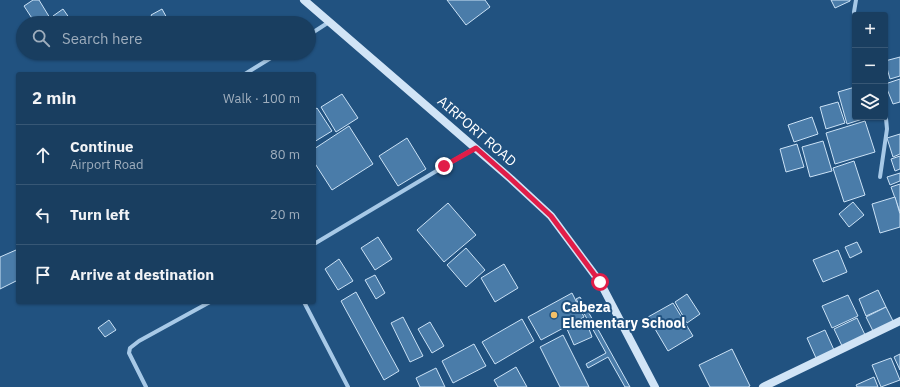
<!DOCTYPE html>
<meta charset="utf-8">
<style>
body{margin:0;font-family:"IBM Plex Sans",sans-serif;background:#224566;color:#f1f3f6}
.controls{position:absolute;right:12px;top:12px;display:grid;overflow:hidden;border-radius:4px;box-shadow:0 1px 3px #0004}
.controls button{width:36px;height:36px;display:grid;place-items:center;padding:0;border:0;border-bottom:1px solid #375775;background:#193e60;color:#f1f3f6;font:20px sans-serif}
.stop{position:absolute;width:12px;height:12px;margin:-9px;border:3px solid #e11d48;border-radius:50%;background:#fff}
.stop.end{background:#e11d48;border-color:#fff;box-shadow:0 1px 4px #0008}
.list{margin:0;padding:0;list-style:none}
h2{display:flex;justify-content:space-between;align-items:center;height:52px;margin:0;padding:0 16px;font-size:17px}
h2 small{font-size:13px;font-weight:400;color:#9faebd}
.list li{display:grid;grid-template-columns:26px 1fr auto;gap:12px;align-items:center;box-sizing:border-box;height:60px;padding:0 16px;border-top:1px solid #375775}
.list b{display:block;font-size:15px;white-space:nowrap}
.list p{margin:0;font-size:13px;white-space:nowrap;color:#9faebd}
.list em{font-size:13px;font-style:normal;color:#9faebd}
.icon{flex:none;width:22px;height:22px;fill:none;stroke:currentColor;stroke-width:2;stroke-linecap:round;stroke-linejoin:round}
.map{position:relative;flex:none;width:900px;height:387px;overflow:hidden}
.search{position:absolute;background:#193e60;box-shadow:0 1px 3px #0004;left:16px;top:16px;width:300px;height:44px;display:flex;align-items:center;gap:10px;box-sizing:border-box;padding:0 14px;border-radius:22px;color:#9faebd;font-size:15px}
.panel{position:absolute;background:#193e60;box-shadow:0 1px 3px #0004;left:16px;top:72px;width:300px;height:232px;border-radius:4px}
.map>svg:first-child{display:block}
.building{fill:#4a7ca9;stroke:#cbe2f6}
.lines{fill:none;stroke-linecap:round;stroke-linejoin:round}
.street{stroke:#a7c9e7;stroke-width:4}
.secondary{stroke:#d1e4f6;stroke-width:8}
.route{stroke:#e11d48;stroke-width:5}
.poi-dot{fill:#f4c068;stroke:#215280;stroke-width:1.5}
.labels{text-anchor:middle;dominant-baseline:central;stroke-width:4;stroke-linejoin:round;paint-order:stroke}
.street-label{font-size:14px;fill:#fff;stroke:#215280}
.poi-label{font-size:14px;font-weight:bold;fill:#fff;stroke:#215280;text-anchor:start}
</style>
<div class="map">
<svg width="900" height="387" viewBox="0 0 900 387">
<rect width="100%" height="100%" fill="#215280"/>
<g class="building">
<path d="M33,0H39L53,23H35L24,6Z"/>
<path d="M447,0H485L490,7L466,25Z"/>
<path d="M831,0H850V1L835,8Z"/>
<path d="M63,9L70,19L66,23H58L53,16Z"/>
<path d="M162,9L168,20L161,23H155L151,15Z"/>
<path d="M900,57V76L890,79L885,61Z"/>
<path d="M900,79V102L893,104L885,84Z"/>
<path d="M855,87V117H869L847,124L838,92Z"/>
<path d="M342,94L358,118L336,132L321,107Z"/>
<path d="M838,102L845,123L826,129L820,107Z"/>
<path d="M317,108L332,131L314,142V110Z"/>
<path d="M812,117L818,134L794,142L788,125Z"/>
<path d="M865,121L875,152L835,164L826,133Z"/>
<path d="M349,126L373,164L332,190L314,162V149Z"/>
<path d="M900,134V154L893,157L887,138Z"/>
<path d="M407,138L426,169L398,186L379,156Z"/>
<path d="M823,141L832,171L810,177L802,147Z"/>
<path d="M797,144L804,167L786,172L780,149Z"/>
<path d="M900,156V169L895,171L891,159Z"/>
<path d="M854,161L865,195L844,202L833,168Z"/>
<path d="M900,173V181L890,185L887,177Z"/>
<path d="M900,184V212L891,187Z"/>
<path d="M895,197L900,214V227L880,233L872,204Z"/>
<path d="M853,202L864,215L849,227L839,214Z"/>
<path d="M448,203L476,235L444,262L417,230Z"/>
<path d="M378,237L392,259L375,270L361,248Z"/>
<path d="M857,242L862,252L850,258L845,247Z"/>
<path d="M466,248L485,270L466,287L447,265Z"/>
<path d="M16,250L18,254V280L0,289V257Z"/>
<path d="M838,250L847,272L823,282L813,260Z"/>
<path d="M339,259L353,281L338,290L325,269Z"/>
<path d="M504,264L518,288L495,302L481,278Z"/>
<path d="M375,275L385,293L376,299L365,280Z"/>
<path d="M878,290L886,307L866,316L859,299Z"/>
<path d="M356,292L399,371L384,380L341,301Z"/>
<path d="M572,293L584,317L541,340L528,317Z"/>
<path d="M687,294L700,314L687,323L675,302Z"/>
<path d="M848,295L858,316L832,328L822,306Z"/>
<path d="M580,297L630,387H625L608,357L588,368L586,364L606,353L576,299Z"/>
<path d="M673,303L693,336L668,351L648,317Z"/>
<path d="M886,307L894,323L874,333L866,317Z"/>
<path d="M403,317L423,356L410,362L391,323Z"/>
<path d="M857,318L866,337L843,348L834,329Z"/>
<path d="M522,319L534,341L495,364L482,342Z"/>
<path d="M109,320L116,330L105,337L98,328Z"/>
<path d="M586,321L592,337L574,345L567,329Z"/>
<path d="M430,322L444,346L432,353L418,329Z"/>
<path d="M825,330L834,350L816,358L807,338Z"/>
<path d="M563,335L589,387H560L540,347Z"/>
<path d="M474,344L486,366L453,383L442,361Z"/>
<path d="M732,349L750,386L748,387H710L699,365Z"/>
<path d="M900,354V370L894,357Z"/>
<path d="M891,358L900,380L881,387L872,365Z"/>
<path d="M516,367L527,387H498L494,380Z"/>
<path d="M436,368L445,387H420L416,378Z"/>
<path d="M874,377L878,387H857L856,385Z"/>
</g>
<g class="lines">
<g class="street">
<path d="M855,16L854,12L856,0"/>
<path d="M309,35L329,22"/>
<path d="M245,74L279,53"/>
<path d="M880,177L887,129L885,108"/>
<path d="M314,244L475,148"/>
<path d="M304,302L348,387"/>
<path d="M146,387L129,353L130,348L139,341L210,302"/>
</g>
<g class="secondary">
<path d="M304,0L511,179L551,216L600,282L655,387"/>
<path d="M763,387L900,321"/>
</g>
</g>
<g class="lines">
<path class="route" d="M444,166L476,148L511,179L551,216L600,282"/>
</g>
<circle class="poi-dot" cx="554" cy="315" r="4"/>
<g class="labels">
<g class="street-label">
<text transform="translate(477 131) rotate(41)">AIRPORT ROAD</text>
</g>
<g class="poi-label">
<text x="562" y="307">Cabeza<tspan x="562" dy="16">Elementary School</tspan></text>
</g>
</g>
</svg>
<div class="controls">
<button>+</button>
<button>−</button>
<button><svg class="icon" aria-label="layers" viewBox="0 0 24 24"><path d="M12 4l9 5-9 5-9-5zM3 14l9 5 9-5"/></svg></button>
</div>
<div class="stop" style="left:600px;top:282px"></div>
<div class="stop end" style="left:444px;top:166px"></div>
<div class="search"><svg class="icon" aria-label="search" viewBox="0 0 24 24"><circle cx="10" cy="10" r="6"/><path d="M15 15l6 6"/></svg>Search here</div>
<section class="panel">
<h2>2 min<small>Walk · 100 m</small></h2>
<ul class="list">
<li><svg class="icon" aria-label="ahead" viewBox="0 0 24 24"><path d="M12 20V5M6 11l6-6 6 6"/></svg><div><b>Continue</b><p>Airport Road</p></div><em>80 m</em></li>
<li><svg class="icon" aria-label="left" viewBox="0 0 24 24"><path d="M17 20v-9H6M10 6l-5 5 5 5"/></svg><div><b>Turn left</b></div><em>20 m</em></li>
<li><svg class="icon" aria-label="arrive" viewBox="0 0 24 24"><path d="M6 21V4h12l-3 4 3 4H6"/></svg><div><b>Arrive at destination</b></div></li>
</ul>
</section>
</div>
